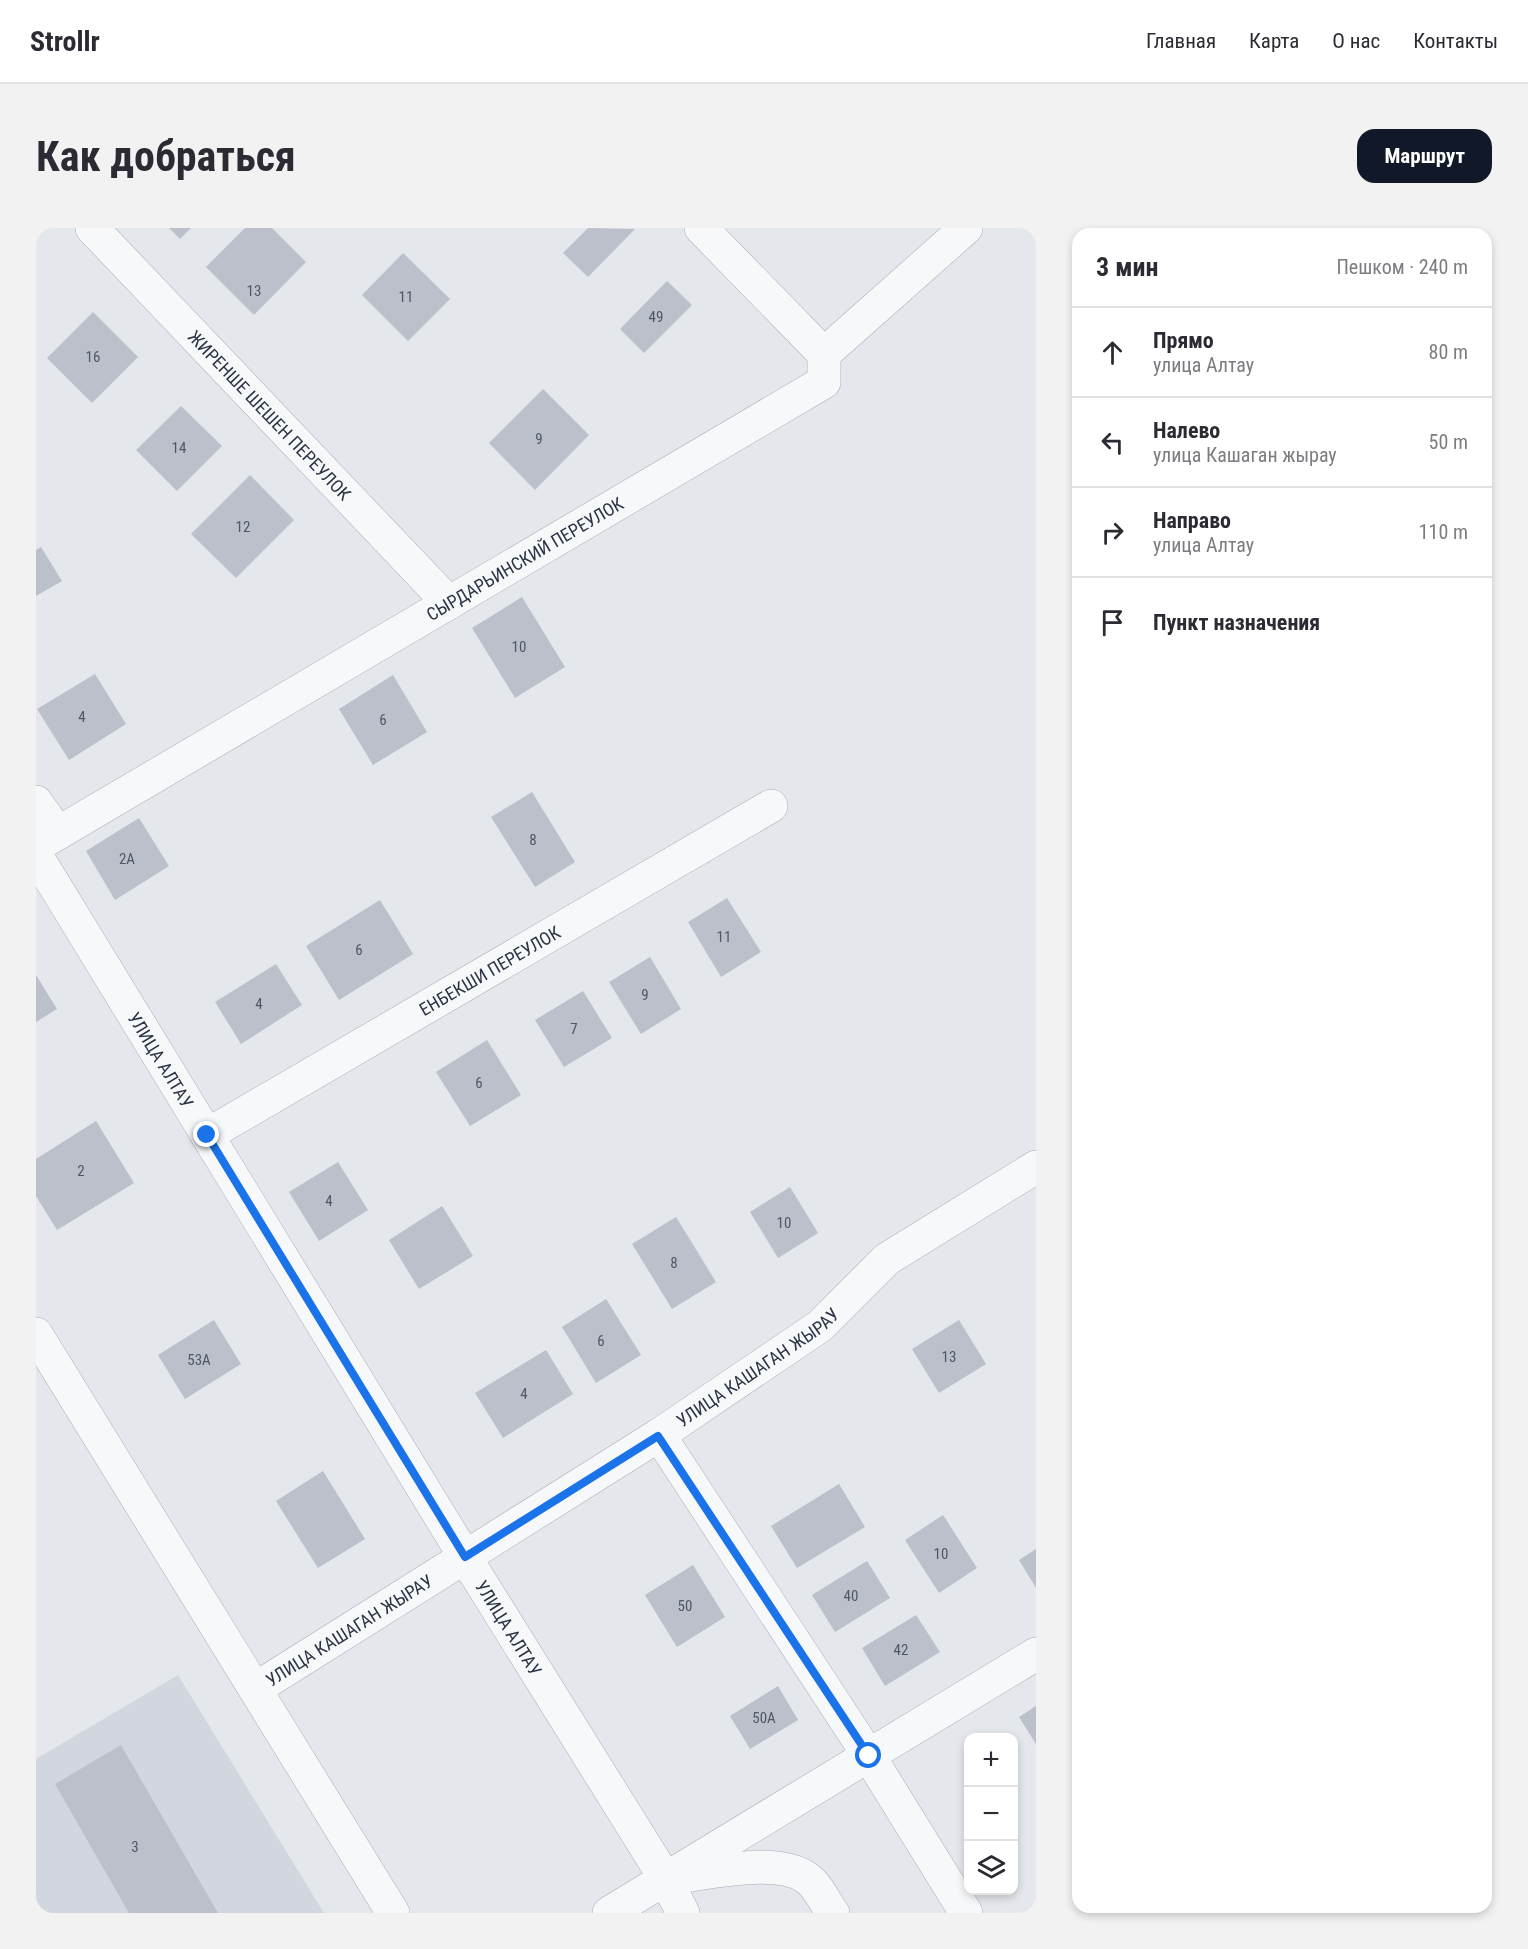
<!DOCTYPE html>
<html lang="ru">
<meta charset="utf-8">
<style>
body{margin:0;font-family:"Roboto Condensed",sans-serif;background:#f2f2f3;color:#2b2b33}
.controls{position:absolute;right:18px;bottom:18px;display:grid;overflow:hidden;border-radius:12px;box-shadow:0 3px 9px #0003}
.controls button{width:54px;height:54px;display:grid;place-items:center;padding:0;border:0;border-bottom:2px solid #e1e1e2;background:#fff;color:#2b2b33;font:30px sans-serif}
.stop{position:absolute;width:18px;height:18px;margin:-14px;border:4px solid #1a73e8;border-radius:50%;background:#fff}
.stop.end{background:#1a73e8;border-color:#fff;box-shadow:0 2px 6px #0008}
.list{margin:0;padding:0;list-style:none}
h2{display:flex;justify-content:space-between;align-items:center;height:78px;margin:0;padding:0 24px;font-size:26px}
h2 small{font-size:20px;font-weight:400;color:#7c7c81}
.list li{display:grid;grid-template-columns:39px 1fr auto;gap:18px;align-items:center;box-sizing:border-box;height:90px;padding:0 24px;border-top:2px solid #e1e1e2}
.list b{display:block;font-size:22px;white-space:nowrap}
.list p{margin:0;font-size:20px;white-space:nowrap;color:#7c7c81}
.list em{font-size:20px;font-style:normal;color:#7c7c81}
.icon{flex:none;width:33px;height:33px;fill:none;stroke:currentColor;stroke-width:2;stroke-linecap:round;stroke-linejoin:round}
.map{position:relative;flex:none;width:1000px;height:1685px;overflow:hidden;border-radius:18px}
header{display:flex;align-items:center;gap:36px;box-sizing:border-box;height:84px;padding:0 30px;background:#fff;border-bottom:2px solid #e1e1e2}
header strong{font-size:28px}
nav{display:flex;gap:33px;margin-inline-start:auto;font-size:21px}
.intro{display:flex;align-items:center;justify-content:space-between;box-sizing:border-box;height:144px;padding:0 36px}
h1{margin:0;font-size:42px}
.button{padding:15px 27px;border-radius:18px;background:#111827;color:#fff;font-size:21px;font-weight:700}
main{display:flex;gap:36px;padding:0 36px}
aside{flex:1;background:#fff;border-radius:18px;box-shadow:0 3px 9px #0003}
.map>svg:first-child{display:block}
.built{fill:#d2d6de}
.building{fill:#bbc0ca}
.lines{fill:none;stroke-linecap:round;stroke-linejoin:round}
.street-casing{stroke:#a9aeb7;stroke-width:34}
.street{stroke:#f7f8fa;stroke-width:33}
.route{stroke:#1a73e8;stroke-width:8}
.labels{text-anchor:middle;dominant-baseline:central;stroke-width:4.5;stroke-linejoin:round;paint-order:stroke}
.number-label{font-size:15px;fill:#4f5766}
.street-label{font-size:18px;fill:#2b3445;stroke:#f4f6f9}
</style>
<header>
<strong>Strollr</strong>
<nav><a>Главная</a><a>Карта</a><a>О нас</a><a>Контакты</a></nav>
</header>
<div class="intro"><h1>Как добраться</h1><a class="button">Маршрут</a></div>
<main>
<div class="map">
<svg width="1000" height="1685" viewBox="0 0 1000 1685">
<rect width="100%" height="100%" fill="#e4e7ec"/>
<path class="built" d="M142,1447L288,1685H0V1531Z"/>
<g class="building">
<path d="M133,0H155L144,11Z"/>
<path d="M209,0H236L270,34L218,87L170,39Z"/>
<path d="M552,0L599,1L552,49L527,25Z"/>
<path d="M367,25L414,71L372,113L326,67Z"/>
<path d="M631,53L656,77L608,125L584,101Z"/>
<path d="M57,84L102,129L56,175L11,130Z"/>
<path d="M507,161L553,207L499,262L453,215Z"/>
<path d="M145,178L186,218L141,263L100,222Z"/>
<path d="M214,247L258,292L200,350L155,306Z"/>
<path d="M5,319L26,353L0,368V322Z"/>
<path d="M486,369L529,439L479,470L436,400Z"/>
<path d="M59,446L90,496L33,532L1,481Z"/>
<path d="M357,447L391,504L337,537L303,481Z"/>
<path d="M496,564L539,634L499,659L455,589Z"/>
<path d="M103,590L133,638L79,672L50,623Z"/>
<path d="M691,670L725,724L685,749L652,694Z"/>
<path d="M344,672L377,726L303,772L270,718Z"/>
<path d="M614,729L645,781L605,806L573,754Z"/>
<path d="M240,736L266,777L205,816L179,774Z"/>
<path d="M0,747L21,781L0,794Z"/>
<path d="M547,763L576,810L528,839L499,792Z"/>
<path d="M451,812L485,867L434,898L400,844Z"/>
<path d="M60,893L98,955L21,1002L0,968V931Z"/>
<path d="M302,934L332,982L283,1013L253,964Z"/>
<path d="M754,959L782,1005L742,1030L714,984Z"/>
<path d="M406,978L437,1028L383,1061L353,1012Z"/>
<path d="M640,989L680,1054L636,1081L596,1016Z"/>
<path d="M570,1071L605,1127L560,1155L526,1099Z"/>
<path d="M178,1092L205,1136L149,1171L122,1127Z"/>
<path d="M923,1092L950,1136L903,1165L876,1121Z"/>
<path d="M510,1122L537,1166L467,1210L439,1165Z"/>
<path d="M287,1243L329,1311L282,1340L240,1273Z"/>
<path d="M803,1256L829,1299L761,1340L735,1298Z"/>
<path d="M907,1287L941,1340L903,1365L869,1312Z"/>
<path d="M1000,1321V1360L983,1332Z"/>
<path d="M831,1333L854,1370L799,1404L776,1367Z"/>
<path d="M657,1337L689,1389L641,1419L609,1367Z"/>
<path d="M880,1387L904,1424L849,1458L826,1420Z"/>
<path d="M742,1458L762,1492L714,1521L694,1488Z"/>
<path d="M1000,1478V1516L983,1489Z"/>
<path d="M85,1517L182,1685H93L19,1556Z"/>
</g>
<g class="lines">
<g class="street-casing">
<g id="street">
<path id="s1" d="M56,0L413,375"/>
<path d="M665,0L788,126"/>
<path d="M0,574L22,605"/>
<path id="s2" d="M0,618L788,154V126L930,0"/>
<path id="s3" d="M0,627L429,1329L629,1650L647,1685"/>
<path id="s4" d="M171,907L735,578"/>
<path d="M0,1106L357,1685"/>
<path d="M623,1207L833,1528L930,1685"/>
<path id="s5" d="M219,1461L623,1207L784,1098L851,1031L1000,939"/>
<path d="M639,1649C675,1645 744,1628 772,1651C782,1658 789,1675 797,1685"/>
<path d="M573,1685L1000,1426"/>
</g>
</g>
<use href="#street" class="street"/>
</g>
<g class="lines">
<path class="route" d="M171,907L429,1329L622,1208L833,1528"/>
</g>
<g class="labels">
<g class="number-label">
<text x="218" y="63">13</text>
<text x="370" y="69">11</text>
<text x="620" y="89">49</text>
<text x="57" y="129">16</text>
<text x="503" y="211">9</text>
<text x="143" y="220">14</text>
<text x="207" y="299">12</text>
<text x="483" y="419">10</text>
<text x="46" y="489">4</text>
<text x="347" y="492">6</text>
<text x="497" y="612">8</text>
<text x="91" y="631">2А</text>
<text x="688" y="709">11</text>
<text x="323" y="722">6</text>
<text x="609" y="767">9</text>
<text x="223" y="776">4</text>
<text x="538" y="801">7</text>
<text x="443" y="855">6</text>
<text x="45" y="943">2</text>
<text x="293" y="973">4</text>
<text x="748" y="995">10</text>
<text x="638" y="1035">8</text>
<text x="565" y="1113">6</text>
<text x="913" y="1129">13</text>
<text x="163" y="1132">53А</text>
<text x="488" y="1166">4</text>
<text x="905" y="1326">10</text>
<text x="815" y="1368">40</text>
<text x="649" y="1378">50</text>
<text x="865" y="1422">42</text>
<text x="728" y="1490">50А</text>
<text x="99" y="1619">3</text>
</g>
<g class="street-label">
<text stroke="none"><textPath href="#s1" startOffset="258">ЖИРЕНШЕ ШЕШЕН ПЕРЕУЛОК</textPath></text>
<text stroke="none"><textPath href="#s2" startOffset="567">СЫРДАРЬИНСКИЙ ПЕРЕУЛОК</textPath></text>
<text stroke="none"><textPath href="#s4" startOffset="327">ЕНБЕКШИ ПЕРЕУЛОК</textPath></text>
<text stroke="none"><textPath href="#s3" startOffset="240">УЛИЦА АЛТАУ</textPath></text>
<text stroke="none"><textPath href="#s5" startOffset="597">УЛИЦА КАШАГАН ЖЫРАУ</textPath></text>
<text stroke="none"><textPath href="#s3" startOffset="906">УЛИЦА АЛТАУ</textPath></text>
<text stroke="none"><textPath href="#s5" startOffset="111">УЛИЦА КАШАГАН ЖЫРАУ</textPath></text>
</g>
</g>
</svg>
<div class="controls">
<button>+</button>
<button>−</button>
<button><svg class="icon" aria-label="layers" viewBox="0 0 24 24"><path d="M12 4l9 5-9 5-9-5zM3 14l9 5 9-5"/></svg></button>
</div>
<div class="stop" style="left:833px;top:1528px"></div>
<div class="stop end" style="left:171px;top:907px"></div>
</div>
<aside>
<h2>3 мин<small>Пешком · 240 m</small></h2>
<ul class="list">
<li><svg class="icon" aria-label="ahead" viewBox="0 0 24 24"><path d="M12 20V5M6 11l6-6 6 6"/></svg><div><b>Прямо</b><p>улица Алтау</p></div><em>80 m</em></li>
<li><svg class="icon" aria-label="left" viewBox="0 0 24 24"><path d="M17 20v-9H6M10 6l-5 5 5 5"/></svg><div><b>Налево</b><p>улица Кашаган жырау</p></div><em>50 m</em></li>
<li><svg class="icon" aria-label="right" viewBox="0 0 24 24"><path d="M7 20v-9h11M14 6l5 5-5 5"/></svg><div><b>Направо</b><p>улица Алтау</p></div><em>110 m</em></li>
<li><svg class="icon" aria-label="arrive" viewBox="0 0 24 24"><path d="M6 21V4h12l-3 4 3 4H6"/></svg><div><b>Пункт назначения</b></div></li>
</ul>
</aside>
</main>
